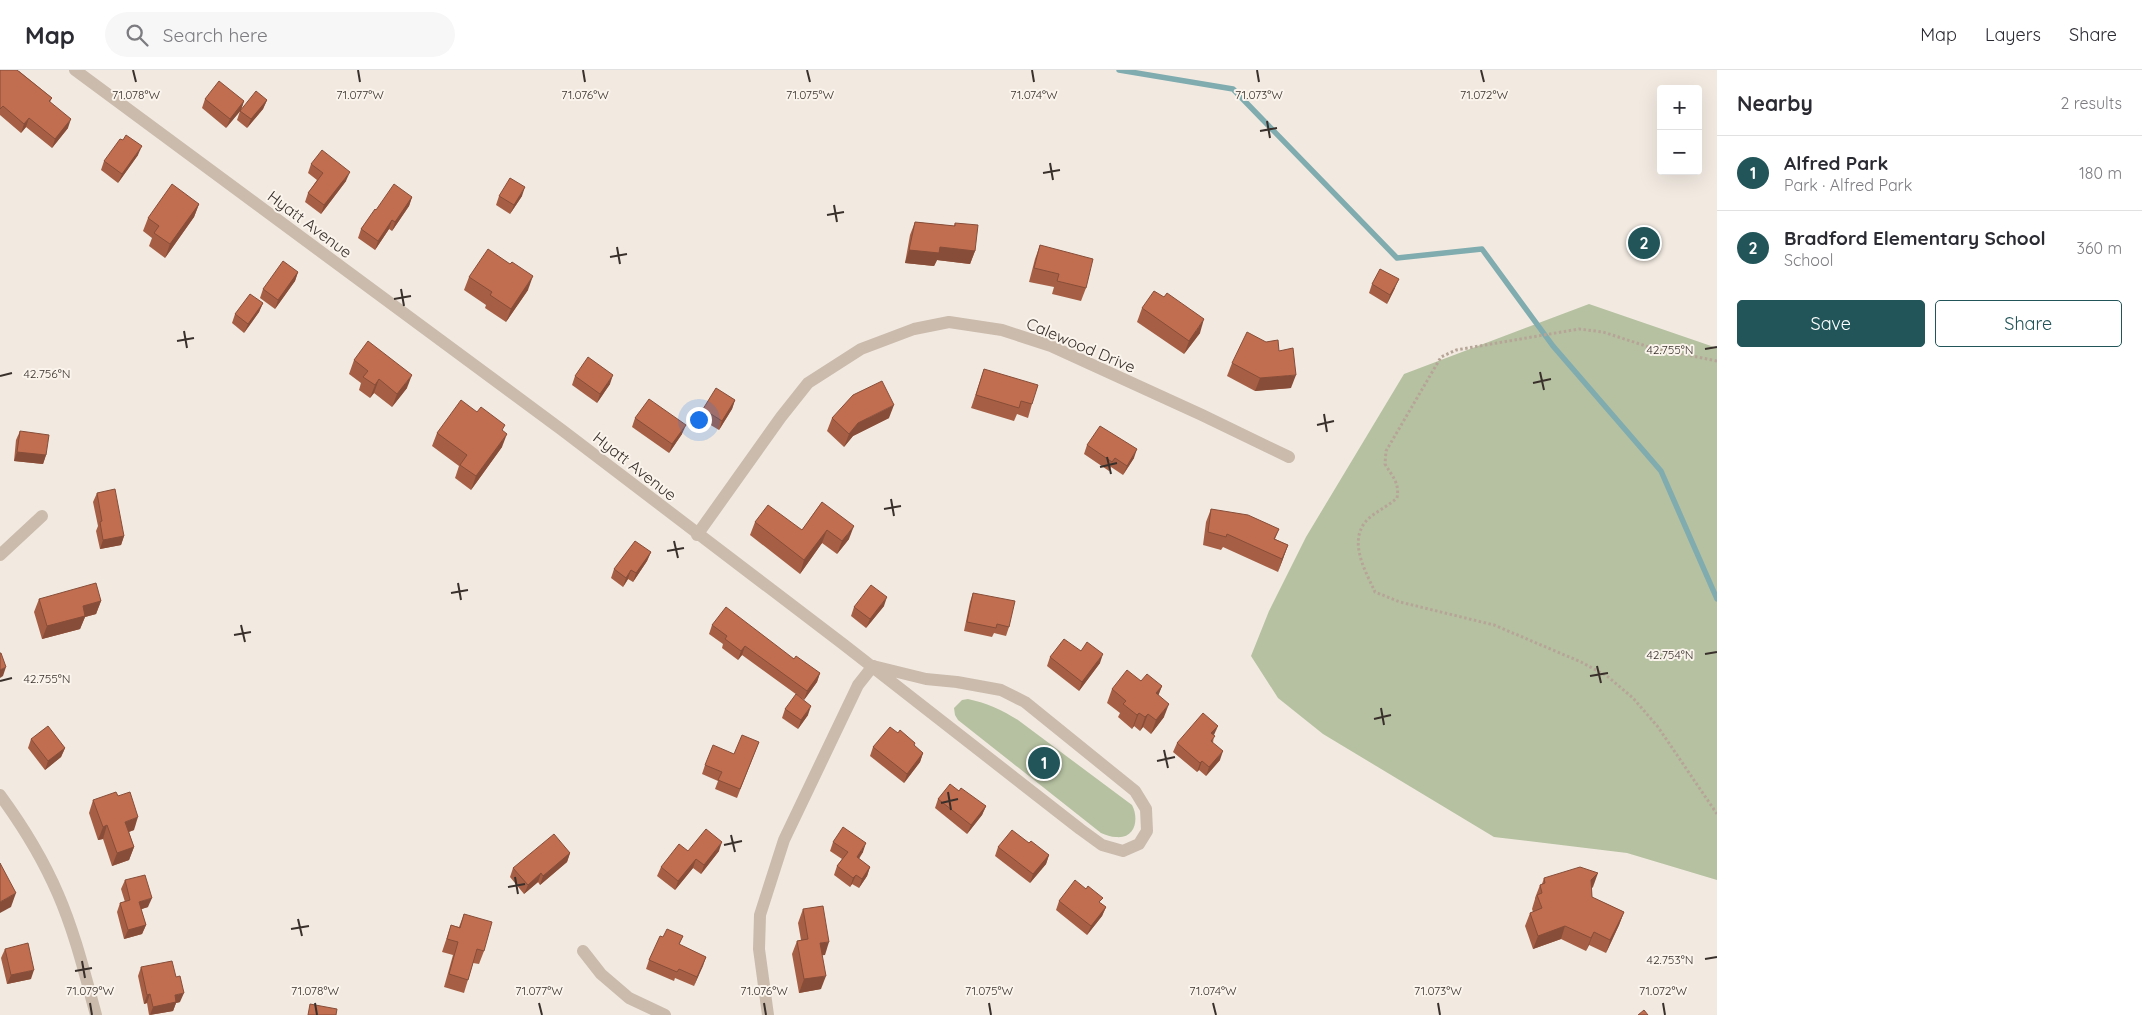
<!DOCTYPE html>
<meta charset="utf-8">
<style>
body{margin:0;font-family:Quicksand,sans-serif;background:#f7f7f7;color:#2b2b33}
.controls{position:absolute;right:15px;top:15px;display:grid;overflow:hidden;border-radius:5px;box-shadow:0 5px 20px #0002}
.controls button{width:45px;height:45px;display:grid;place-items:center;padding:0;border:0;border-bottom:1px solid #e1e1e2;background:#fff;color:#2b2b33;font:25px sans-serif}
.you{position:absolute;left:698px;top:349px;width:18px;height:18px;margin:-12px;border:4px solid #fff;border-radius:50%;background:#1a73e8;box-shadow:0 0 0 8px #1a73e833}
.badge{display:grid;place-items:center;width:32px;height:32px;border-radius:50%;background:#225559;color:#fff;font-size:16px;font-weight:700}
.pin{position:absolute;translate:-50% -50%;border:2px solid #fff;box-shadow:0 1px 5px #0006}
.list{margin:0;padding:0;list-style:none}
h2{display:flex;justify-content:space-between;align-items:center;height:65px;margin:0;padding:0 20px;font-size:21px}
h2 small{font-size:16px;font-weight:400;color:#7c7c81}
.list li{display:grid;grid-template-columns:32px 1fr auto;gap:15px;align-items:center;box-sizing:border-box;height:75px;padding:0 20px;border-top:1px solid #e1e1e2}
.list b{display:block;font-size:19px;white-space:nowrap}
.list p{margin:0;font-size:16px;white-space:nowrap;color:#7c7c81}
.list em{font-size:16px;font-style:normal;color:#7c7c81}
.actions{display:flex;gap:10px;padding:15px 20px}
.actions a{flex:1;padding:11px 0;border:1px solid #225559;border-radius:5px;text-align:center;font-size:18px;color:#225559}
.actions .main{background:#225559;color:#fff}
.icon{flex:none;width:28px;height:28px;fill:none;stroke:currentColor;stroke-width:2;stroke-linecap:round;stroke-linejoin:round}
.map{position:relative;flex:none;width:1717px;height:945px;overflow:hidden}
header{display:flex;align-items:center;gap:30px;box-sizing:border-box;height:70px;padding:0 25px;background:#fff;border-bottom:1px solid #e1e1e2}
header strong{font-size:24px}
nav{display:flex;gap:28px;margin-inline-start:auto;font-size:18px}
.search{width:350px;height:45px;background:#f7f7f7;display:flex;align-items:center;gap:12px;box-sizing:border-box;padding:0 18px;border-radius:28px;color:#7c7c81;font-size:19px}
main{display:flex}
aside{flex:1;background:#fff}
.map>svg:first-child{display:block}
.green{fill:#b6c1a1}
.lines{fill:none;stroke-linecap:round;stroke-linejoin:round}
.stream{stroke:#80acaf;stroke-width:5.5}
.path{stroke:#b6a597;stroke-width:3;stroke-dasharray:2.5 2.5;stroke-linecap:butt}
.minor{stroke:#cbbbac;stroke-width:12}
.wall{fill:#a65f45}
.shaded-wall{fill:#874d38}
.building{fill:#c16e50;stroke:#874d38}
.ticks{fill:none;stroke:#39302b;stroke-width:2}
.labels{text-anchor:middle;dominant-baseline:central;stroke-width:4;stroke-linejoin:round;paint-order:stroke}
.street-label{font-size:16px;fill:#39302b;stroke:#faf4ed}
.ticks-label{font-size:12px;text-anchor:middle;fill:#39302b;stroke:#faf4ed;stroke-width:4;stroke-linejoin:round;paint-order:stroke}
</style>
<header>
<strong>Map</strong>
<div class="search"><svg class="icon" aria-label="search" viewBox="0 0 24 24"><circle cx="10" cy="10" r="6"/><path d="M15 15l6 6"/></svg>Search here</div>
<nav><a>Map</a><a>Layers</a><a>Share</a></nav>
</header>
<main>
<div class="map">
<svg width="1717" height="945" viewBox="0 0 1717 945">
<rect width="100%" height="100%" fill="#f2eae1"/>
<g class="green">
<path d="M1589,234L1717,278V810L1627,783L1494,767L1323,664L1278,628L1251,586L1269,541L1306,467L1404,304Z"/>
<path d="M968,629C987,633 1002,640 1018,650L1132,735C1139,748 1136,769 1116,767C1111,767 1106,765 1101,763L958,650L955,645L954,638L962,630Z"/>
</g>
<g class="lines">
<path class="stream" d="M1119,0L1233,19L1397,188L1482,179L1553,276L1661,401L1717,529"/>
<path class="path" d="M1717,291L1652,278L1603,262L1579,259L1456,280L1441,287L1386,381L1385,394C1392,406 1400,413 1397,428C1388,436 1377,441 1368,449C1347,470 1365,500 1375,522L1400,532L1494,555L1581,592L1607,606L1633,628L1658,657L1717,744"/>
<g class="minor">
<path d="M75,0L562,360L843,574L1080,759L1102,775L1123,781L1139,774L1147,761L1146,739L1135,721L1025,632L1001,620L957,612L926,609L873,596"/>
<path d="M697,465L781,347L808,313L861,279L914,259L949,252L1002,260L1051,276L1202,345L1289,387"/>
<path d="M0,485L42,446"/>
<path d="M0,725C22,755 43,789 58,824C75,863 85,905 96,945"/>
<path d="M583,881L601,904L629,928L665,945"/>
<path d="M768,945L759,879L760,845L784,770L858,615L873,596"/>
</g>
</g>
<g class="wall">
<path d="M0,0L19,1L52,28L50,32L68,58L52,78L26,57L21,63L0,45Z"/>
<path d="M205,29L244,31L241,40L226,58L202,38Z"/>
<path d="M267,30L263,39L247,58L237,50L240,41Z"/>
<path d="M138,85L118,113L101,100L104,91Z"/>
<path d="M311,94L346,111L321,144L305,132L308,123L317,110L308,103Z"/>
<path d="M499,126H522L510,144L496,135Z"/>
<path d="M412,127L409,136L392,161L389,159L375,180L358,168L361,159L376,140Z"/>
<path d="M199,134L194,147L165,188L149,176L152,168L143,161L148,148Z"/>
<path d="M915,152L954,156L955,153L975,181L970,194L937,190L934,196L905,193L910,165Z"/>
<path d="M1040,175L1086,218L1081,231L1052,224L1054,217L1029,212L1035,189Z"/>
<path d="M510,194L528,220L506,252L485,238L486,235L464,220L469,207Z"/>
<path d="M298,202L295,211L275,239L260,228L263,219Z"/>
<path d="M1372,214L1395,218L1387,234L1369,223Z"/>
<path d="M263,233L259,242L244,263L232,253L235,244Z"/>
<path d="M1142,238L1200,263L1184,284L1137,252Z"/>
<path d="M1279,281L1291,318L1255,321L1227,306L1232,293Z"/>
<path d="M354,290L407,318L392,337L374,323L370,328L359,320L361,313L349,304Z"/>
<path d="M984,299L1032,334L1028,348L1017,344L1014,351L971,338Z"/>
<path d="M575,306L610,314L597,333L572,315Z"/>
<path d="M735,330L732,339L719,360L699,348L703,339Z"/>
<path d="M635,348L682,364L669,383L632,357Z"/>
<path d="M832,348H889L853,366L844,377L827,361Z"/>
<path d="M20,361L46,385L43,394L14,391L16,370Z"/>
<path d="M503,361L502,377L471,420L455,408L459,396L432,376L437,363Z"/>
<path d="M1087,375L1134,388L1123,405L1111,397L1109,401L1084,384Z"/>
<path d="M97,423L124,466L121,475L100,479L96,461L98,456L93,432Z"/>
<path d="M822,432L849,469L837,484L822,473L800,504L750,465L755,452L802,460Z"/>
<path d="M1211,439L1279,459L1275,469L1288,475L1278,502L1223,477L1221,480L1203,475L1206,452Z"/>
<path d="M651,482L647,491L633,512L628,509L623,517L611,508L614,499Z"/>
<path d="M973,523L1009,557L1006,566L994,563L992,567L964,561L970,532Z"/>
<path d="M39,529L101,531L96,544L85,547L80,559L42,569L34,542Z"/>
<path d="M884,536L866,558L851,546L854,537Z"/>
<path d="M712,555L794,589L820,603L817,612L804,630L742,585L738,590L722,578L723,574L709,564Z"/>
<path d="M1081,581L1100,593L1079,621L1047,596L1050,587Z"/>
<path d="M1141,611L1162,616L1158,625L1164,647L1151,664L1143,657L1140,661L1134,656L1132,659L1118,647L1120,643L1107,633L1112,619Z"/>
<path d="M785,639L808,645L798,659L782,648Z"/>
<path d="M1214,665L1213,673L1220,690L1206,706L1199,700L1197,702L1173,682L1177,673Z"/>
<path d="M31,669L65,678L61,687L45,700L28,678Z"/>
<path d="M759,672L737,728L715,719L718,711L702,704L705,695L734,684Z"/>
<path d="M914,676L923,683L920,692L904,713L870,686L873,677Z"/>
<path d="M959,721L986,736L982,745L967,764L935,738L938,729Z"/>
<path d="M93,730L134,760L129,762L134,777L129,790L112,796L103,769L98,770L89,743Z"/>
<path d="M833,772L863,782L859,789L870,797L867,806L859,818L852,814L850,817L834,805L837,796L842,789L830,781Z"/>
<path d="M1029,773L1049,785L1046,794L1030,813L995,786L998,777Z"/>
<path d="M688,781H719L701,804L693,798L675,820L657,806L661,797Z"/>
<path d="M570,783L567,792L540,815L538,812L524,824L510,807L513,798Z"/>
<path d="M1544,808L1593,817L1591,818L1592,827L1624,842L1619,855L1606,883L1589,875L1586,881L1561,869L1533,879L1525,856L1530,843L1533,842L1532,839L1535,829V828L1540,815L1542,814Z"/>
<path d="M125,810L148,837L141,839L146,855L142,864L124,869L117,842L120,833L125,832L121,819Z"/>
<path d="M1059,831L1101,833L1106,837L1102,846L1087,865L1056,840Z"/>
<path d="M803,839L825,885H822L821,919L799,923L792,884L797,871L801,870L798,853Z"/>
<path d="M464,844L484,881L479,894L473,893L464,923L444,917L453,885L442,882L451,855L459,857Z"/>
<path d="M683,866L679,875L706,887L694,916L675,908L674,911L646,899L649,890L663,867Z"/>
<path d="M5,879L31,909L7,914L1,888Z"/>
<path d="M141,897L180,932L176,933L173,941L149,945L147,933L144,934L138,906Z"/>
</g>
<g class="shaded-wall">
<path d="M267,30L263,39L247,58L251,49Z"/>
<path d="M244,31L241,40L226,58L230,49Z"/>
<path d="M29,48L26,57L21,63L24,54Z"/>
<path d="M71,49L68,58L52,78L55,69Z"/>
<path d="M142,76L138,85L118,113L122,104Z"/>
<path d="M350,102L346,111L321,144L324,135Z"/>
<path d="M525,117L522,126L510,144L514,135Z"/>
<path d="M412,127L409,136L392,161L395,152Z"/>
<path d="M199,134L194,147L165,188L170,174Z"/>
<path d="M392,150L389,159L375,180L378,171Z"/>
<path d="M940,177L975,181L970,194L937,190L934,196L905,193L909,180Z"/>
<path d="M298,202L295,211L275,239L278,230Z"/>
<path d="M533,206L528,220L506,252L511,239Z"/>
<path d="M1399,209L1395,218L1387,234L1390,225Z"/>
<path d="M263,233L259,242L244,263L248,254Z"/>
<path d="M1204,249L1200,263L1184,284L1189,271Z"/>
<path d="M412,305L407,318L392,337L397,324Z"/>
<path d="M613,305L610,314L597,333L600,324Z"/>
<path d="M1296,305L1291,318L1255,321L1260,308Z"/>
<path d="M379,309L374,323L370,328L375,315Z"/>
<path d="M735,330L732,339L719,360L722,351Z"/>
<path d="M894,335L889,348L853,366L844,377L849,364L858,353Z"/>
<path d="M686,355L682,364L669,383L672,374Z"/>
<path d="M507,364L502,377L471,420L476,406Z"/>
<path d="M1137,379L1134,388L1123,405L1127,396Z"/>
<path d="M17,382L46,385L43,394L14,391Z"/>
<path d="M854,456L849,469L837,484L842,471Z"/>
<path d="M827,460L822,473L800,504L804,490Z"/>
<path d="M124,466L121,475L100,479L103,470Z"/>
<path d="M1288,475L1283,489L1278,502L1282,489Z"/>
<path d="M651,482L647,491L633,512L636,503Z"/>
<path d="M631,500L628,509L623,517L626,508Z"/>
<path d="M887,527L884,536L866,558L870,549Z"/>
<path d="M101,531L96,544L85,547L80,559L42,569L47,556L83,536Z"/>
<path d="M745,576L742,585L738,590L741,581Z"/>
<path d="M1103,584L1100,593L1079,621L1082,612Z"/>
<path d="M6,597L3,606L0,608V600Z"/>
<path d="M820,603L817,612L804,630L807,621Z"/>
<path d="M1162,616L1157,629L1156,623Z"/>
<path d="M1169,634L1164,647L1151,664L1156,650Z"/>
<path d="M811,636L808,645L798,659L801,650Z"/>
<path d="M1139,643L1134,656L1132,659L1137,645Z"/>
<path d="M1148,644L1143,657L1140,661L1145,647Z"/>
<path d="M1218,656L1214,665L1208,672L1211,663Z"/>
<path d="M65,678L61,687L45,700L48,691Z"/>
<path d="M1223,681L1220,690L1206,706L1209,697Z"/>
<path d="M923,683L920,692L904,713L907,704Z"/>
<path d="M1202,691L1199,700L1197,702L1200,693Z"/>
<path d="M986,736L982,745L967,764L971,755Z"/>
<path d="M138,747L134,760L120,765L125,752Z"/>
<path d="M107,755L103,769L98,770L103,757Z"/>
<path d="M722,772L719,781L701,804L704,795Z"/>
<path d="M866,773L863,782L853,796L857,787Z"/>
<path d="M134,777L129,790L112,796L117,783Z"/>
<path d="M570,783L567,792L540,815L543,806Z"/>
<path d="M1049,785L1046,794L1030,813L1033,804Z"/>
<path d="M696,789L693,798L675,820L678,811Z"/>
<path d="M870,797L867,806L859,818L862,809Z"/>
<path d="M541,803L538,812L524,824L528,815Z"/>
<path d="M1598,803L1593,817L1586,823L1591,810Z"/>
<path d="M856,805L852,814L850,817L853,808Z"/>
<path d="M16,823L11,837L0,843V832Z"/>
<path d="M152,828L148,837L136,841L139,832Z"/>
<path d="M1106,837L1102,846L1087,865L1091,856Z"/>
<path d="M1624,842L1619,855L1606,883L1610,870Z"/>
<path d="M146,855L142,864L124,869L128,860Z"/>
<path d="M1565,856L1561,869L1533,879L1538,866Z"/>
<path d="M1594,862L1589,875L1586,881L1591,868Z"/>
<path d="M829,872L825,885L816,886L820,873Z"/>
<path d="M706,887L703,896L694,916L697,907Z"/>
<path d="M34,900L31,909L7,914L11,905Z"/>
<path d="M826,906L821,919L799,923L804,909Z"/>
<path d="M184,923L180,932L176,933L173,941L150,945L153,937L175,925Z"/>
<path d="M150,924L147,933L144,934L147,925Z"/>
</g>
<g class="building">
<path d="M0,0H17L52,28L49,31L71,49L55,69L29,48L24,54L3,36L0,39Z"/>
<path d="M219,11L244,31L230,49L205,29Z"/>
<path d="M256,21L267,30L251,49L240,41Z"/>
<path d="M126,65L142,76L122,104L104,91L120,69L123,70Z"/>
<path d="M322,80L350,102L324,135L308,123L323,103L311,94Z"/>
<path d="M510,108L525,117L514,135L499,126Z"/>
<path d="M172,114L199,134L170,174L154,163L159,156L148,148Z"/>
<path d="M394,114L412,127L395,152L392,150L378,171L361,159L375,139L376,140Z"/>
<path d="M915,152L955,156V153L978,155L975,181L940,177L939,183L909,180Z"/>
<path d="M1040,175L1093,189L1086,218L1057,211L1059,204L1034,198Z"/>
<path d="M488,179L510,194L512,192L533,206L511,239L490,225L492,222L469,207Z"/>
<path d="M283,191L298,202L278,230L263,219Z"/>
<path d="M1380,199L1399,209L1390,225L1372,214Z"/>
<path d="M1154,221L1164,227L1167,223L1204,249L1189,271L1142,238Z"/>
<path d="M250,224L263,233L248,254L235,244Z"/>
<path d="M1247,262L1266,272L1278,270L1279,281L1293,278L1296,305L1260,308L1232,293Z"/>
<path d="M368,271L412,305L397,324L379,309L375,315L363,307L368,301L354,290Z"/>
<path d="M588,287L613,305L600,324L575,306Z"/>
<path d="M984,299L1038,315L1032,334L1021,331L1019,338L976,325Z"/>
<path d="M882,311L894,335L858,353L849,364L832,348L853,325Z"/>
<path d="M716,318L735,330L722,351L703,339Z"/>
<path d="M649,329L686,355L672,374L635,348Z"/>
<path d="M461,330L477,342L481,337L505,355L502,360L507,364L476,406L460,395L467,385L437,363Z"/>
<path d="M1100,356L1137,379L1127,396L1115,388L1112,392L1087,375Z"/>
<path d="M20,361L49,365L46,385L17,382Z"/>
<path d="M115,419L124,466L103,470L100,452L102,451L97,423Z"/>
<path d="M822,432L854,456L842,471L827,460L804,490L755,452L768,435L802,460Z"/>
<path d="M1211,439L1248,445L1279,459L1274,469L1288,475L1282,489L1227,464L1226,467L1208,462Z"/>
<path d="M635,471L651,482L636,503L631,500L626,508L614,499Z"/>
<path d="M96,513L101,531L83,536L85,546L47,556L39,529Z"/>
<path d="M871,515L887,527L870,549L854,537Z"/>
<path d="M973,523L1015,531L1009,557L997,554L996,558L967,552Z"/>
<path d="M726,537L794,589L796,586L820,603L807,621L745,576L741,581L725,569L727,566L712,555Z"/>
<path d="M1064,569L1081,581L1087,572L1103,584L1082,612L1050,587Z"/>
<path d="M0,583H1L6,597L0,600Z"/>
<path d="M1127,600L1141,611L1147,604L1162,616L1156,623L1169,634L1156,650L1148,644L1145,647L1139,643L1137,645L1123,634L1126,631L1112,619Z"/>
<path d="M796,624L811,636L801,650L785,639Z"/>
<path d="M1203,643L1218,656L1211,663L1215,666L1211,671L1223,681L1209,697L1202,691L1200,693L1177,673Z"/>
<path d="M48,656L65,678L48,691L31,669Z"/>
<path d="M890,657L898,663L900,660L915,673L914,675L923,683L907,704L873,677Z"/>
<path d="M742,665L759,672L740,719L718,710L722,702L705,695L713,675L734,684Z"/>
<path d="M950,714L959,721L961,718L986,736L971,755L938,729Z"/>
<path d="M116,722L118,726L130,722L138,747L125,752L134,777L117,783L107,755L103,757L93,730Z"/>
<path d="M843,757L866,773L857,787L870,797L862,809L856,805L853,808L837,796L848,782L833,772Z"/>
<path d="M706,759L722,772L704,795L696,789L678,811L661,797L679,774L688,781Z"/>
<path d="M1012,760L1029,773L1031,771L1049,785L1033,804L998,777Z"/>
<path d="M554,764L570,783L543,806L541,803L528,815L513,798Z"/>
<path d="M0,793L16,823L0,832Z"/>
<path d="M1580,797L1598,803L1591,810L1592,827L1624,842L1610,870L1594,862L1591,868L1565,856L1538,866L1530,843L1542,838L1537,825L1542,823L1540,815L1545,813L1544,808Z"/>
<path d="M145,805L152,828L139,832L146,855L128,860L120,833L130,830L125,810Z"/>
<path d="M1075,810L1086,819L1088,816L1103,828L1099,832L1106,837L1091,856L1059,831Z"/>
<path d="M823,836L829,872L820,873L826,906L804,909L797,871L808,869L803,839Z"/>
<path d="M464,844L492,852L484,881L477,879L468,910L449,904L458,872L447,869L451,855L460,858Z"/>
<path d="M667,859L683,866L679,874L706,887L697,907L679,899L677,902L649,890L660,866L663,867Z"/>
<path d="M28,873L34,900L11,905L5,879Z"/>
<path d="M172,891L176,907L180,906L184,923L175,925L176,932L153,937L150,924L147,925L141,897Z"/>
<path d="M310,934L337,939L336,945H308Z"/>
<path d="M1644,940L1648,945H1638Z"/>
</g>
<path class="ticks" d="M133,0L136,12M358,0L360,12M583,0L585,12M807,0L810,12M1032,0L1034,12M1257,0L1259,12M1481,0L1484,12M1267,51L1270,68M1260,61L1277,58M1050,93L1053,110M1043,103L1060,100M834,135L837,152M827,145L844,142M617,177L620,194M610,187L627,184M401,219L404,236M394,229L411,226M184,261L187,278M177,271L194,268M1705,279L1717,277M1540,302L1544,320M0,306L12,303M1533,313L1551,309M1324,344L1327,362M1317,355L1334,351M1107,387L1111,404M1100,397L1117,393M891,429L894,446M884,439L901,436M674,471L678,488M667,481L684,478M458,513L461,530M451,523L468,520M241,555L245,572M234,565L251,562M1705,584L1717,582M1597,596L1601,613M1590,606L1608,603M0,611L12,608M1381,638L1384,655M1374,649L1391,645M1164,680L1168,698M1157,691L1175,687M948,722L951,740M941,733L958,729M731,765L735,782M724,775L742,771M515,807L518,824M508,817L525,814M298,849L302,866M291,859L309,856M1705,889L1717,887M82,891L85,908M75,901L92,898M90,933L92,945M315,933L317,945M539,933L542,945M764,933L766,945M989,933L991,945M1213,933L1216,945M1438,933L1440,945M1663,933L1665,945"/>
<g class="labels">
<g class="street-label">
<text transform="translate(310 154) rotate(37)">Hyatt Avenue</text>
<text transform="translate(1081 275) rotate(23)">Calewood Drive</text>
<text transform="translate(635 396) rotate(38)">Hyatt Avenue</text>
</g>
</g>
<g class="ticks-label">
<text x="136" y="29">71.078°W</text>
<text x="360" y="29">71.077°W</text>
<text x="585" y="29">71.076°W</text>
<text x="810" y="29">71.075°W</text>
<text x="1034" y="29">71.074°W</text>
<text x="1259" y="29">71.073°W</text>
<text x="1484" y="29">71.072°W</text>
<text x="1670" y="284">42.755°N</text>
<text x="47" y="308">42.756°N</text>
<text x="1670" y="589">42.754°N</text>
<text x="47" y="613">42.755°N</text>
<text x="1670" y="894">42.753°N</text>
<text x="90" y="925">71.079°W</text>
<text x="315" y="925">71.078°W</text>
<text x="539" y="925">71.077°W</text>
<text x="764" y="925">71.076°W</text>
<text x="989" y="925">71.075°W</text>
<text x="1213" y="925">71.074°W</text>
<text x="1438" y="925">71.073°W</text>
<text x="1663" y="925">71.072°W</text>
</g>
</svg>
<div class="controls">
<button>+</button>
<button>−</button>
</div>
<div class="you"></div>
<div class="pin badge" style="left:1044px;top:693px">1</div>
<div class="pin badge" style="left:1644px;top:173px">2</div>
</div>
<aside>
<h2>Nearby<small>2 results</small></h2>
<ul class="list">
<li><span class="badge">1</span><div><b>Alfred Park</b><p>Park · Alfred Park</p></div><em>180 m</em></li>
<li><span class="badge">2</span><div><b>Bradford Elementary School</b><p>School</p></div><em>360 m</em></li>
</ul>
<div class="actions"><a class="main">Save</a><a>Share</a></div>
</aside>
</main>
